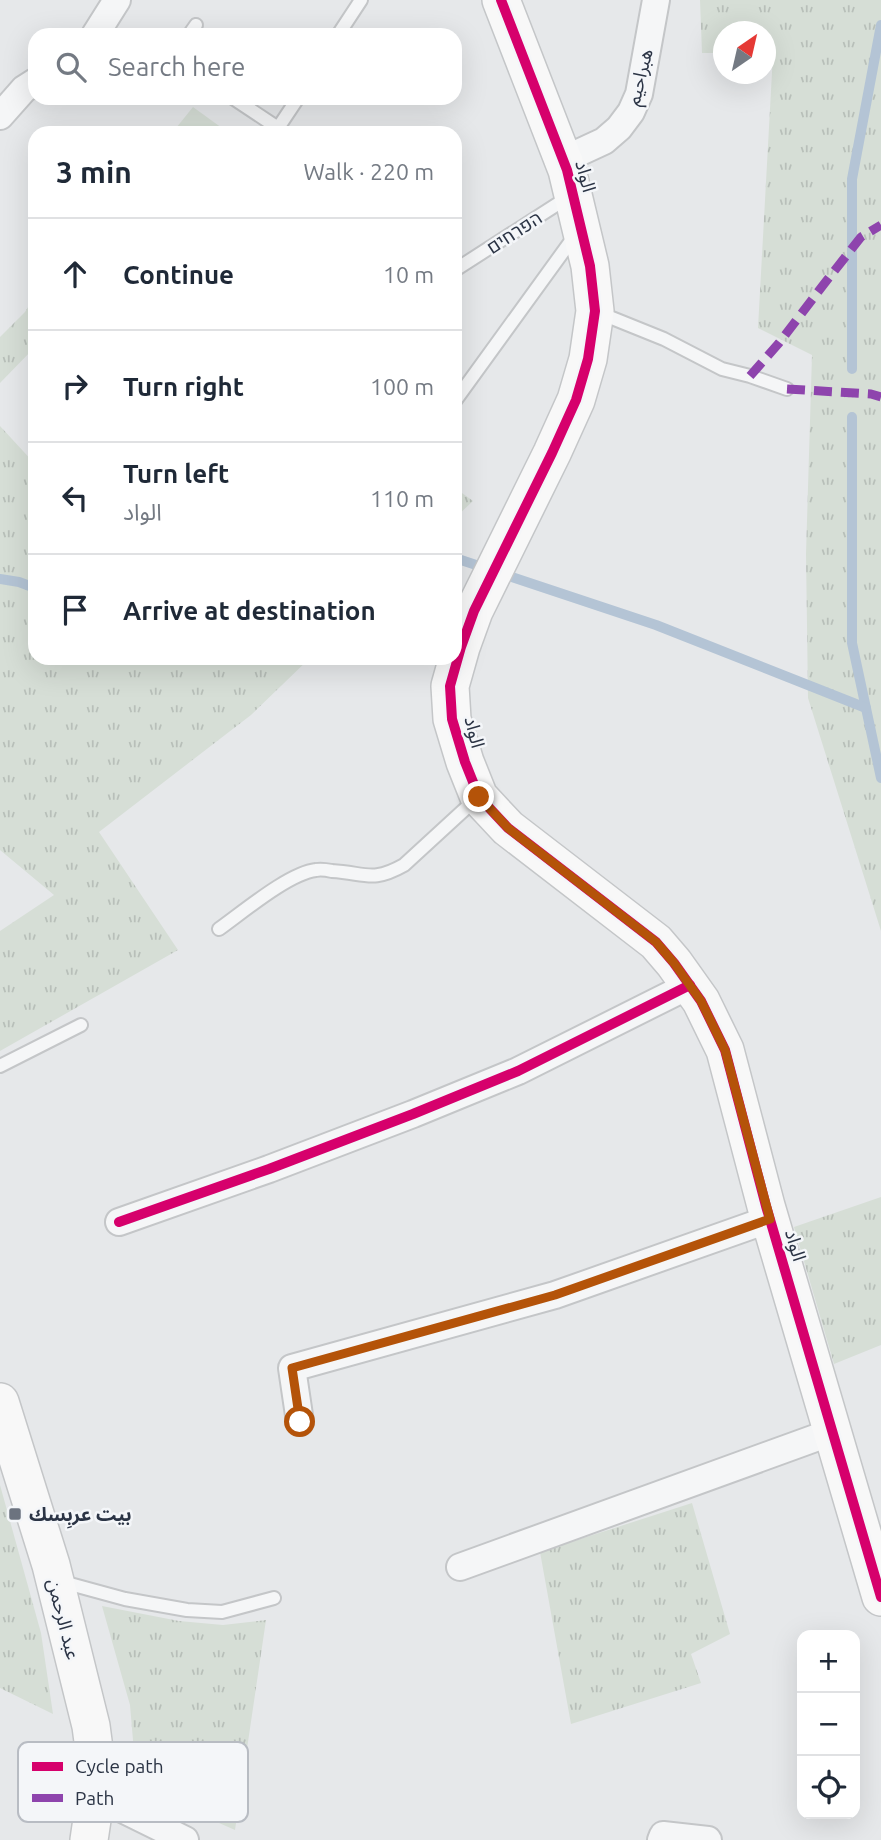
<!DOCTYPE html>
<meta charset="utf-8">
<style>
body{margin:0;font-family:Ubuntu,"Noto Sans Arabic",Heebo,sans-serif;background:#f2f2f3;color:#1f2937}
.controls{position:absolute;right:21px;bottom:21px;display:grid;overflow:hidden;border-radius:14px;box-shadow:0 7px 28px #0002}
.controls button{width:63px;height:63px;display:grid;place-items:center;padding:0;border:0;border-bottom:2px solid #e0e1e3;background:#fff;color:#1f2937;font:35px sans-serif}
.compass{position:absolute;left:713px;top:21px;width:63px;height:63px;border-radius:50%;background:#fff;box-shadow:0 7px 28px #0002;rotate:34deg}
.stop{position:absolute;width:21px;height:21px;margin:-16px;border:5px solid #b45309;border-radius:50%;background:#fff}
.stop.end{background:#b45309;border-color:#fff;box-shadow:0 2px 7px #0008}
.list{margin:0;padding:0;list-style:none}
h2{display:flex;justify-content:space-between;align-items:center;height:91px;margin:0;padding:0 28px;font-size:30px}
h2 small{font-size:23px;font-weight:400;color:#747a83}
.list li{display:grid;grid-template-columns:46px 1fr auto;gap:21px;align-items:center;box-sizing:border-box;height:112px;padding:0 28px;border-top:2px solid #e0e1e3}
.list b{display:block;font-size:26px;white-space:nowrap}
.list p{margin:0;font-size:23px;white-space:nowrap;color:#747a83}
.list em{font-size:23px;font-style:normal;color:#747a83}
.icon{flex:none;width:38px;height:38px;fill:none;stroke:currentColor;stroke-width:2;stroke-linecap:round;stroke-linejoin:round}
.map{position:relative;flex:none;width:881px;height:1840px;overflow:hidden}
.search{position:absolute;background:#fff;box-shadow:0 7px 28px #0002;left:28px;top:28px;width:434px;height:77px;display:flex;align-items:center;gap:18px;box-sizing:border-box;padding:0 24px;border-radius:21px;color:#747a83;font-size:26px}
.panel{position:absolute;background:#fff;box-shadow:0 7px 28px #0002;left:28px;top:126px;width:434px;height:539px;border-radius:21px}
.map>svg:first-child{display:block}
.grass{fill:url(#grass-tufts)}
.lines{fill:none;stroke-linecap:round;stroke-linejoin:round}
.stream{stroke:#b4c4d5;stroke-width:10}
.lane-casing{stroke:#c4c6c8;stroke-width:16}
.street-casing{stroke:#c4c6c8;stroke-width:30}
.secondary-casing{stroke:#c4c6c8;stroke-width:40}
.lane{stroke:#f5f6f7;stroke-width:12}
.street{stroke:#f5f6f7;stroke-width:26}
.secondary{stroke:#f8f8f8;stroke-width:37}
.quiet{stroke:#8e44ad;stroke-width:9;stroke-dasharray:18 9;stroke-linecap:butt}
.cycleway-casing{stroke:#f4f6f9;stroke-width:15}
.cycleway{stroke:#d6006c;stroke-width:10}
.route{stroke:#b45309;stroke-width:9}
.poi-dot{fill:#6c737f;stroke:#f4f6f9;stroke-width:2.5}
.labels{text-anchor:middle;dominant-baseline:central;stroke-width:5;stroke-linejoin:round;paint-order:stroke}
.street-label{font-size:19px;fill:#2b3445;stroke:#f4f6f9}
.poi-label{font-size:19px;font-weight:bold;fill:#2b3445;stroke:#f4f6f9;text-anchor:start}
.key{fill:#f4f6f9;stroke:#b8bcc3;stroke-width:2}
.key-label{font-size:19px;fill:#2b3445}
</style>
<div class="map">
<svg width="881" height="1840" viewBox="0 0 881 1840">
<defs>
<pattern id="grass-tufts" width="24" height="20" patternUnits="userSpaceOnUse" patternTransform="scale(1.75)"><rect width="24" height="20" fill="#d6ded6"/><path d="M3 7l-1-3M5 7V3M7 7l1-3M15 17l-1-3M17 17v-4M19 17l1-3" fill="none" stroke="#b8bfb9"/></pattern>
</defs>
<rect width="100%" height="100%" fill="#e6e8ea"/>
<g class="grass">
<path d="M700,0H881V931L808,698L806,554L812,355L758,328L773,54L766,53V32H724L723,53H702Z"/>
<path d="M193,107L222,128L218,133H172Z"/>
<path d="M35,296V347L0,383V337L25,312Z"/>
<path d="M0,426L35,464V658H201L204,662L208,658H310L251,715L99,832L178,950L0,1051V931L54,895L0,850Z"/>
<path d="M455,488L473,501L455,518Z"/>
<path d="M881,1197V1345L834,1364L794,1227Z"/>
<path d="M0,1485L41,1633L53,1714L0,1688Z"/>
<path d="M692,1503L730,1634L691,1654L701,1683L571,1724L540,1552Z"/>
<path d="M102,1606L179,1621L223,1625L266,1620L235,1830L137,1787L130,1705Z"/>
</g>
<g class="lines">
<g class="stream">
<path d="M852,369V179L881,25"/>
<path d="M852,417V643L881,778"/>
<path d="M455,558L656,625L866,708"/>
<path d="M0,579L19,582L35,588"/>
</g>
<g class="lane-casing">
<g id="lane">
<path d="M189,35L196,25"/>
<path d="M338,35L361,0"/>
<path d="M233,98L278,128L298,98"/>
<path d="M455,270L570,196"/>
<path d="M597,312L664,339L722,369L750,376L787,389"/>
<path d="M455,401L576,234"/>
<path d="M219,929C243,912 289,873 316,870C321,869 327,870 332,871C366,873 372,883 404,865L477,798"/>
<path d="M0,1066L81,1025"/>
<path d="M59,1581L125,1599L187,1610L222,1612L274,1598"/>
</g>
</g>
<g class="street-casing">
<g id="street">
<path d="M95,35L117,0"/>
<path d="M0,116L24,89L35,82"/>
<path d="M563,160L604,141L619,128L631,112L639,94L656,0"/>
<path d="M119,1222L269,1169L413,1114L518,1071L690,985"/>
<path d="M300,1422L292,1368L555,1295L770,1219"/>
<path d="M460,1567L832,1432"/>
<path d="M96,1796L185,1840"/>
<path d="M661,1840L663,1835L708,1840"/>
</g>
</g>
<g class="secondary-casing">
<g id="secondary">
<path d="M501,0L567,170L590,266L595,311L588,359L576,400L552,453L474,611L461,647L450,686L452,719L465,762L479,797L508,828L656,942L674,963L701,1001L725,1050L766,1206L881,1597"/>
<path d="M0,1402L51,1565L91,1726L98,1779L89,1840"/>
</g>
</g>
<use href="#lane" class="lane"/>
<use href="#street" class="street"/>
<use href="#secondary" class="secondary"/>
<g class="quiet">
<path d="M750,376L779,343L824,284L861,237L881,225"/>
<path d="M787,389L871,394L881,397"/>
</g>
<g class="cycleway-casing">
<g id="cycleway">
<path d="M501,0L567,170L590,266L595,311L588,359L576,400L552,453L474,611L461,647L450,686L452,719L465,762L479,797L508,828L656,942L674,963L701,1001L725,1050L766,1206L881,1597"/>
<path d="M119,1222L269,1169L413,1114L518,1071L690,985"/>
</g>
</g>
<use href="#cycleway" class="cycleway"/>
</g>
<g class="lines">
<path class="route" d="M300,1422L292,1368L555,1295L770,1219L725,1050L701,1001L674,963L656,942L508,828L479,797"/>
</g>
<rect class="poi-dot" x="8" y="1507" width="14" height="14" rx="3.5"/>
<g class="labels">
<g class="street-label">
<text transform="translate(639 77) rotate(-76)">هبراحيم</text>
<text transform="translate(586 176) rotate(75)">الواد</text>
<text transform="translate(514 232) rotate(-33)">הפרחים</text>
<text transform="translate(475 732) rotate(76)">الواد</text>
<text transform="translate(796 1245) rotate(74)">الواد</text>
<text transform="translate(64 1619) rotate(76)">عبد الرحمن</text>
</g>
<g class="poi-label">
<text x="29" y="1514">بيت عربِسك</text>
</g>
</g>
<rect x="18" y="1742" width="230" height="80" rx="10" class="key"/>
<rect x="32" y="1762" width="31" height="9" fill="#d6006c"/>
<rect x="32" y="1794" width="31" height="8" fill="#8e44ad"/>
<g class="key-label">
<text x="75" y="1773">Cycle path</text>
<text x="75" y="1805">Path</text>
</g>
</svg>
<div class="controls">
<button>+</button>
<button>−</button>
<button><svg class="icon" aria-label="locate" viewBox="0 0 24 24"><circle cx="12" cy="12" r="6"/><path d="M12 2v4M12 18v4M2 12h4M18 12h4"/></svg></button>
</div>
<svg class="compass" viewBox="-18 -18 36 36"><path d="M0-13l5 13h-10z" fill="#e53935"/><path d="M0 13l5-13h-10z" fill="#747a83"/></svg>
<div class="stop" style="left:300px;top:1422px"></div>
<div class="stop end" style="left:479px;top:797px"></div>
<div class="search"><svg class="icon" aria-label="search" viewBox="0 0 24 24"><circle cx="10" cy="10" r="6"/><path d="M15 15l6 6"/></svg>Search here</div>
<section class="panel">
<h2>3 min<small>Walk · 220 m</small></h2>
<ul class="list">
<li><svg class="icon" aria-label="ahead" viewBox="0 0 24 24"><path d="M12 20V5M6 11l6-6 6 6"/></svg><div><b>Continue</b></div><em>10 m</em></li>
<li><svg class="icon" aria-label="right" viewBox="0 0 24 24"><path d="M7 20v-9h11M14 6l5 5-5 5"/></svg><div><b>Turn right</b></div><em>100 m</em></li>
<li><svg class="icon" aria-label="left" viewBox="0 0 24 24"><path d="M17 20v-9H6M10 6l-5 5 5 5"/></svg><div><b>Turn left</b><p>الواد</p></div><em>110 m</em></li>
<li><svg class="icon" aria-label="arrive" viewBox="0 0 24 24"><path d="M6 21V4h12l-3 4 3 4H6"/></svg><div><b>Arrive at destination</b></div></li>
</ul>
</section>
</div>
